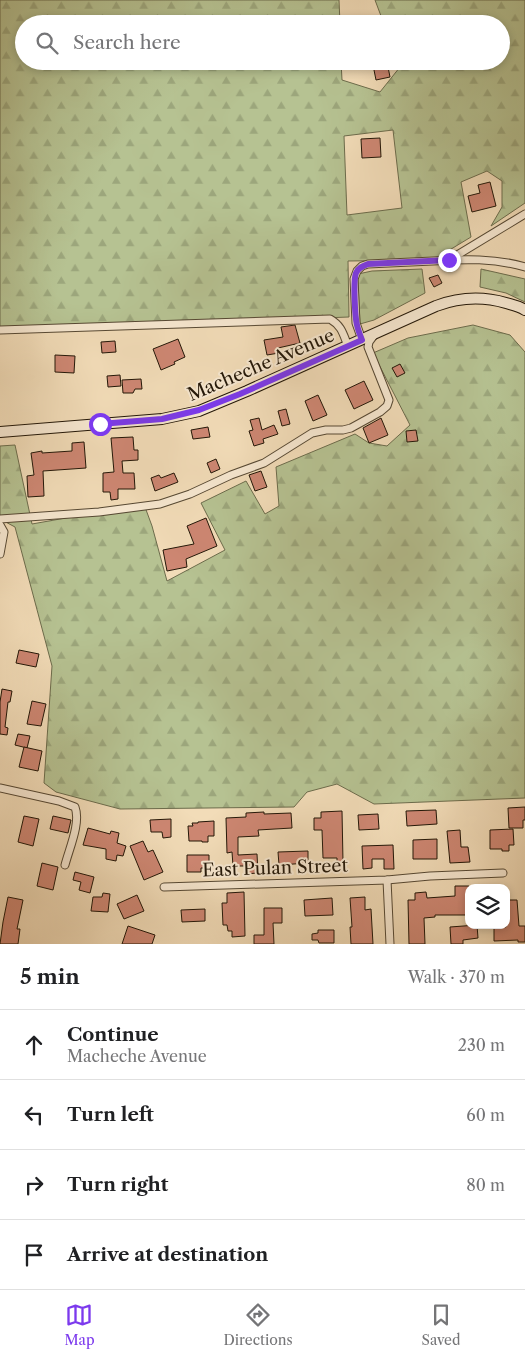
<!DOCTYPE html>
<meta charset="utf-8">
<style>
body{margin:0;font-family:"Libre Caslon Text",serif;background:#f2f2f2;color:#202124}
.controls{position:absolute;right:15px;bottom:15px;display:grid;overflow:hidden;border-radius:10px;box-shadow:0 2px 8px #0003}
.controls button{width:45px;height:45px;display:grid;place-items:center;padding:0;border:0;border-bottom:1px solid #e0e0e0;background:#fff;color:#202124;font:25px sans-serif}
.stop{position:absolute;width:15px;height:15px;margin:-11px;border:4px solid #7c3aed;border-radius:50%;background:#fff}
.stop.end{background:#7c3aed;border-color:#fff;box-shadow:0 1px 5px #0008}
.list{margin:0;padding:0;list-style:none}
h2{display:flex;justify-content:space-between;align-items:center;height:65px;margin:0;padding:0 20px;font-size:21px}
h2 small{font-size:16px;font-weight:400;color:#757577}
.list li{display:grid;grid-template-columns:32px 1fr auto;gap:15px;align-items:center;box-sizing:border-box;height:70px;padding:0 20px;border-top:1px solid #e0e0e0}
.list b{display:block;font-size:19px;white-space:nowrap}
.list p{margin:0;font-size:16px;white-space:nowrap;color:#757577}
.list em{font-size:16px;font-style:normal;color:#757577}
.icon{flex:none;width:28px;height:28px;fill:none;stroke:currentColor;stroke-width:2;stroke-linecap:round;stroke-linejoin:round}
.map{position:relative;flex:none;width:525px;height:944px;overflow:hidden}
.search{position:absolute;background:#fff;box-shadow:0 2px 8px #0003;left:15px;right:15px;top:15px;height:55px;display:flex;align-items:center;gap:12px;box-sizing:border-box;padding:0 18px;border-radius:28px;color:#757577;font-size:19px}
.sheet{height:345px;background:#fff}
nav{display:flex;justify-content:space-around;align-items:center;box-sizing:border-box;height:70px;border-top:1px solid #e0e0e0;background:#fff;font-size:14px;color:#757577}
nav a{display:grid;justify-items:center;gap:2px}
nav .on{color:#7c3aed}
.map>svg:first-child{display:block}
.forest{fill:url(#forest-firs);stroke:#6c6c4c;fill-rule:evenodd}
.building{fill:#ce8773;stroke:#221607}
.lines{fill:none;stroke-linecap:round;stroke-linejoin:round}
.minor-casing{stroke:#564833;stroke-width:9}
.secondary-casing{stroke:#221607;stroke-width:12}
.minor{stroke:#f7e8d1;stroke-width:7}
.secondary{stroke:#f7e8d1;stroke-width:10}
.route{stroke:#7c3aed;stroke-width:6}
.labels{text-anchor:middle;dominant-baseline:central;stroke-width:4;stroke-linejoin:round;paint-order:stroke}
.street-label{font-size:18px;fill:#221607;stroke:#f7e8d1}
</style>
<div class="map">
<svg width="525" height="944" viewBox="0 0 525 944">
<defs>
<pattern id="forest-firs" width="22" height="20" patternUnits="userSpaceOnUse" patternTransform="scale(1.25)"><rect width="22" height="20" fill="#b6c292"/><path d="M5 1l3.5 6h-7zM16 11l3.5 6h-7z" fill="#9ca67c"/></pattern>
</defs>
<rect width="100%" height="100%" fill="#f2dcb8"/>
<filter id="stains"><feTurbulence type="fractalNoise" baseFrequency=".004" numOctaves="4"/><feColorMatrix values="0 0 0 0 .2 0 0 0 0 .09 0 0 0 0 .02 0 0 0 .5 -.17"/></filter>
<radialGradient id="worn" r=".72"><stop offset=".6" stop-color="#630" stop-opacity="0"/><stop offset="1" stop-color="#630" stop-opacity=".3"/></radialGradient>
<g class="forest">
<path d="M0,0H339L340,24H24V61H341L342,80L380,92L400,67L398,61H501V24H384L375,0H525V203L491,226L502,207V181L487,171L461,182L471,237L433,260L348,261L349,317L0,330ZM393,130L402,208L347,215L344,136Z"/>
<path d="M422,269L425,293L374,320L360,324L358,283V274L372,271Z"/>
<path d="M481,269L525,279V302L506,293L480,287Z"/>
<path d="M473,325L510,335L525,352V798L374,804L337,784L307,792L294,807L120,809L56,792L44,783L52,666L15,527L0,519V446L15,445L32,524L116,509L145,507L152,526L167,581L225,550L201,503L246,481L265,514L279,506L276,467L355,434L369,443L387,446L410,425L373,353L408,338Z"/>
</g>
<g class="building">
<path d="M387,62L390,77L376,80L373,65Z"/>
<path d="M380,138L381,157L362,158L361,139Z"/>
<path d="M490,182L496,206L472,212L468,196L480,193L478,185Z"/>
<path d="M438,275L442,283L434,287L429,278Z"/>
<path d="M295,325L300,343L278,348L279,353L267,355L264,340L283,337L281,327Z"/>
<path d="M178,339L185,357L174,362L175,364L161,370L153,349Z"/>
<path d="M115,341L116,352L102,353L101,342Z"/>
<path d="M55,355L75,356L74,373L55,372Z"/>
<path d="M400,364L405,373L397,377L392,368Z"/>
<path d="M120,375L121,386L108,387L107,376Z"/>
<path d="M141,379L142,389H135L133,393H123L122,380Z"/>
<path d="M364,381L373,400L354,409L345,390Z"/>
<path d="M318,395L327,415L313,421L305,401Z"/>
<path d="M286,409L290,424L282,426L278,411Z"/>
<path d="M259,418L262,430L274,425L278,434L263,439L264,443L254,446L249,431L253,430L250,420Z"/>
<path d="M381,418L388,435L369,443L363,428Z"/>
<path d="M208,427L210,437L193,439L191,430Z"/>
<path d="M416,430L418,441L407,442L406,431Z"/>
<path d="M133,437L134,450H138V460L122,461L123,473H134L135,489H118V499L111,500L110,492H103V473L114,472L111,438Z"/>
<path d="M84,442L86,468L43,471L44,496L28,497L27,476L34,475L31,453L42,451V453L72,451V443Z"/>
<path d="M216,459L220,469L211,473L207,463Z"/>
<path d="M261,471L267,487L255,491L249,475Z"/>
<path d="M174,473L178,482L155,491L151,478L159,475L161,478Z"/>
<path d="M206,518L217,546L186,559L187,567L167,571L163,550L194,544L187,526Z"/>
<path d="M19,650L39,654L36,667L16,663Z"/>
<path d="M2,689L12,691L10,702H8L5,727L8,728L7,735L0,734V702Z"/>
<path d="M32,701L46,704L41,726L27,724Z"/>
<path d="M18,734L30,736L27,748L15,745Z"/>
<path d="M24,747L42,751L38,771L19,767Z"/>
<path d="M525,807V820H523V828H509L508,808Z"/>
<path d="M436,810L437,824L407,826L406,811Z"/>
<path d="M342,811L343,862H337V858H323L322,830H314V818H321V812Z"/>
<path d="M264,812V814L291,813L292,828L258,830L259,836L238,837V855L257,854L258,873L245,874V866H233L232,852L227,853L226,818L246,817V813Z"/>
<path d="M378,814L379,829L359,830L358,815Z"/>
<path d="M24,816L39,819L33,846L18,842Z"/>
<path d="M53,816L71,820L68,833L50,829Z"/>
<path d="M171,819V837L163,838L162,832H151L150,820Z"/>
<path d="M214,821V836H208V842H202V841H189L188,826H193L192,823H198V822Z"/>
<path d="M88,828L110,834L111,831L119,833L117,843L126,846L123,856L117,855L116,861L106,859V849L83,845Z"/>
<path d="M513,829L514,845H509V851H502V849H490V830Z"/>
<path d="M460,830L461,847H468L470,862L450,863L447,831Z"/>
<path d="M437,839V859H413V840Z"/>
<path d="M143,841L148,852L153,850L163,872L144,880L130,846Z"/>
<path d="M393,845L394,869H384V859H372V868L363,869L362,846Z"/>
<path d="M308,851V863L279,865L278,852Z"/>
<path d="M187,855H209V868H201V872H187Z"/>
<path d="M42,863L58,867L53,890L37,886Z"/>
<path d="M75,872L94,877L90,893L79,890L81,882L73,880Z"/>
<path d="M455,886H469V915H435V917L424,918L425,944H409L408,900H415V893L426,892L427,898L455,896Z"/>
<path d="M244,892L245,936L232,937V931H228L227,925H223L222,903H227V893Z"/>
<path d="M103,893L110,894L108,912L91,911L93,897H102Z"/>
<path d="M137,895L144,911L124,919L117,904Z"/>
<path d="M8,897L23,900L17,929H20L18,944H0L3,922Z"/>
<path d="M365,897V910L371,909L373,944H351L350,927H352L350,898Z"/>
<path d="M332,898L333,915L305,916L304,900Z"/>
<path d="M506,900H517L519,926H525V942H518V940L494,941V927H506Z"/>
<path d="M264,908H282V923H273L274,944H254V935H264Z"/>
<path d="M205,909V921L182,922L181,910Z"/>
<path d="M477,925L478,938L463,940V944H451L450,927Z"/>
<path d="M128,926L155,935L152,944H122Z"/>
<path d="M318,930H334V943H319L318,940H312V934L318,933Z"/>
</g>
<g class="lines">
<g class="minor-casing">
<g id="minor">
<path d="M449,260L525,214"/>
<path d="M0,330L330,319C342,326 343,334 348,346"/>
<path d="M362,340L356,323L354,279L357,271L362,266L368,264C389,263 411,262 433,261C464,259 495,258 525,267"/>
<path d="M0,519L99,512L160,504L190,494L231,475L264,463L312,433L326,430H343L351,428L380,412L387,406L389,400L368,347L369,342L375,334"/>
<path d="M0,525L4,532L0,554"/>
<path d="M0,788L59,801L75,807C81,823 69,849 65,865"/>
<path d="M387,880L390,944"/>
<path d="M164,887L387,880L430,876L503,873"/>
</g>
</g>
<g class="secondary-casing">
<path id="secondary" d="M0,432L162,419L199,411L247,391L436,306C460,297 482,296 506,303C513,305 519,306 525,310"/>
</g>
<use href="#minor" class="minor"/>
<use href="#secondary" class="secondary"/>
</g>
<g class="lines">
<path class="route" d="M100,424L162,419L199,410L240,394L362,340C360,335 358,330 357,325C355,317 353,281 356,273C358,268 363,266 368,264L449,260"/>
</g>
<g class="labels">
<g class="street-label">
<text transform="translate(261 365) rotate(-23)">Macheche Avenue</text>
<text transform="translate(275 868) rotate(-2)">East Pulan Street</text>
</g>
</g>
<rect width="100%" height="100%" filter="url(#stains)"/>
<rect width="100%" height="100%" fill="url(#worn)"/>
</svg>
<div class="controls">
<button><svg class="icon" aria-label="layers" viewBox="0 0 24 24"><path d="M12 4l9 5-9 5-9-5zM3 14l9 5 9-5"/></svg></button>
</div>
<div class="stop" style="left:100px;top:424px"></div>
<div class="stop end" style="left:449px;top:260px"></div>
<div class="search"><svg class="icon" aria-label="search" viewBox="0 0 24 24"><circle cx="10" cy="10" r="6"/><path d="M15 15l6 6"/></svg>Search here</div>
</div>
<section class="sheet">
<h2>5 min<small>Walk · 370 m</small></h2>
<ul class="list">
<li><svg class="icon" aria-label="ahead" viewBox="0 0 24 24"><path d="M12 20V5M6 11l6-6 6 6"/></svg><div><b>Continue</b><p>Macheche Avenue</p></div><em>230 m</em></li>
<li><svg class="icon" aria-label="left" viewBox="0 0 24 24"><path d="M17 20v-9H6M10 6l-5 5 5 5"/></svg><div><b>Turn left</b></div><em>60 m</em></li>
<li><svg class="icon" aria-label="right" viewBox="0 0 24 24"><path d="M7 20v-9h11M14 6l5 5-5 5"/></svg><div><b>Turn right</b></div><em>80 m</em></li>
<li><svg class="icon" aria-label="arrive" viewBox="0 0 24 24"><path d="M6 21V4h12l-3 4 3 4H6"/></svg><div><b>Arrive at destination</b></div></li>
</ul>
</section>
<nav>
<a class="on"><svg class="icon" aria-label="map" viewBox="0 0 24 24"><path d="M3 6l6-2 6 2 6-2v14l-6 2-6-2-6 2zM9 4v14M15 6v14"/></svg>Map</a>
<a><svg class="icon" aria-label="directions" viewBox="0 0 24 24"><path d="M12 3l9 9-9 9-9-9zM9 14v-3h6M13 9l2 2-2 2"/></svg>Directions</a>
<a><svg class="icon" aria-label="saved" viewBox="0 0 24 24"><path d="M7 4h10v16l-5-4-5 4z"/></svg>Saved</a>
</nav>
